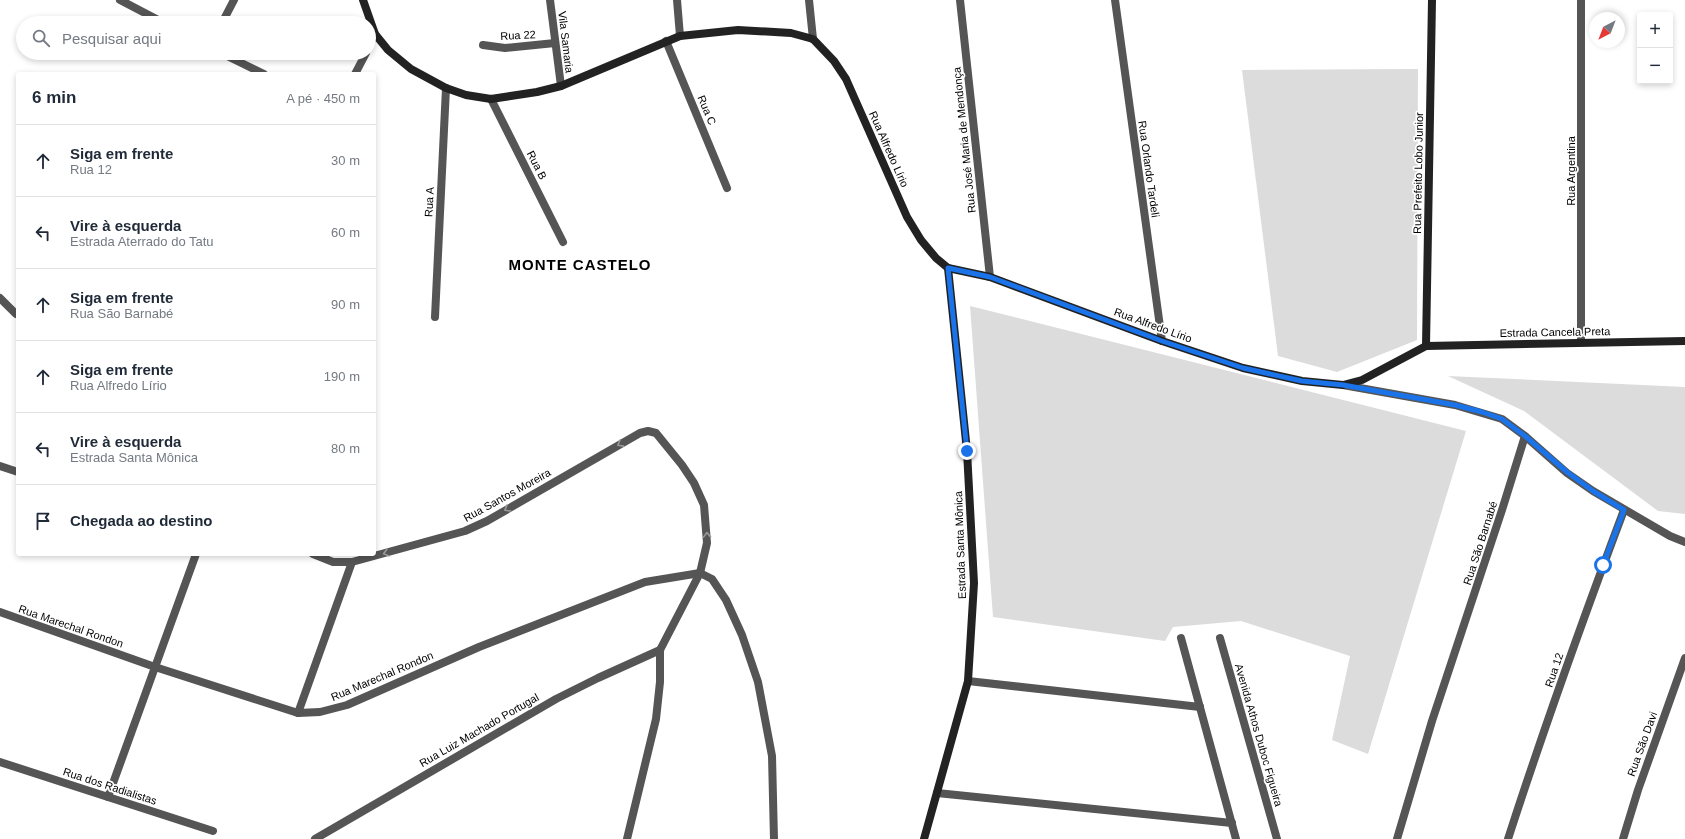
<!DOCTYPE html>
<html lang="pt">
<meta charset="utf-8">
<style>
body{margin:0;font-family:Helvetica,sans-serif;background:#f6f6f7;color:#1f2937}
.controls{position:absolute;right:12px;top:12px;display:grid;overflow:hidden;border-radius:4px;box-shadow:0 2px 6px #0003}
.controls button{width:36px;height:36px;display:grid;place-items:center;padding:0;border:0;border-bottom:1px solid #e0e1e3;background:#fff;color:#1f2937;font:20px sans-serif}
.compass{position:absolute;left:1589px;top:12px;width:36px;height:36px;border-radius:50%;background:#fff;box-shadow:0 2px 6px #0003;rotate:222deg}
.stop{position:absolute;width:12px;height:12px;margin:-9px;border:3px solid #1a73e8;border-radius:50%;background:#fff}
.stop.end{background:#1a73e8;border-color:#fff;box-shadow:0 1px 4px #0008}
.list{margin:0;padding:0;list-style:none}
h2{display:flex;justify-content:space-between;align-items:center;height:52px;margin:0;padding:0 16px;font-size:17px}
h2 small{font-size:13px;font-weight:400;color:#747a83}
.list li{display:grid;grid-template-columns:26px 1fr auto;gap:12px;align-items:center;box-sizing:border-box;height:72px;padding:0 16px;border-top:1px solid #e0e1e3}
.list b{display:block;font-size:15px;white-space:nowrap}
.list p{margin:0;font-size:13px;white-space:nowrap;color:#747a83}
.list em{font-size:13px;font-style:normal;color:#747a83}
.icon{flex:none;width:22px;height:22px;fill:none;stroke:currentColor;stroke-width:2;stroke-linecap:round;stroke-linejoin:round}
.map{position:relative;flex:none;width:1685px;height:839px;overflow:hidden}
.search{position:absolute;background:#fff;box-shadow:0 2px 6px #0003;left:16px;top:16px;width:360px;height:44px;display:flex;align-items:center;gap:10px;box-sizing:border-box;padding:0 14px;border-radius:22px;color:#747a83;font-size:15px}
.panel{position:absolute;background:#fff;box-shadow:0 2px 6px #0003;left:16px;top:72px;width:360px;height:484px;border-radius:4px}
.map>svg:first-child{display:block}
.green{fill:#dcdcdc}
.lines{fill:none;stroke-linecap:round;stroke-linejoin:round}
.street{stroke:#555;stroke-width:8}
.secondary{stroke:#222;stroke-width:8}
.oneway{stroke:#999}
.route{stroke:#1a73e8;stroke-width:5}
.labels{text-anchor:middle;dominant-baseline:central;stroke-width:3.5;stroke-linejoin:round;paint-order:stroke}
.street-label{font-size:11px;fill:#000;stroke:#fff}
.district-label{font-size:15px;font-weight:bold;letter-spacing:1px;fill:#000;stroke:#fff}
</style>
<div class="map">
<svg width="1685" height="839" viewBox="0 0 1685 839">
<rect width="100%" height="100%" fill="#fff"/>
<g class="green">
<path d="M1418,69L1417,340L1337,372L1278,356L1242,70Z"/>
<path d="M970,306L1466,431L1368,754L1332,740L1350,656L1241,621L1173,627L1165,641L993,617Z"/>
<path d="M1448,376L1685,387V514L1658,511L1524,411Z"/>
</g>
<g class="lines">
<g class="street">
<path d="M120,0L164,23"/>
<path d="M550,0L561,86"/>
<path d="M677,0L680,36"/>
<path d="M809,0L813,39"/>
<path d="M960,0L990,277"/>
<path d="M1115,0L1162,341"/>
<path d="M222,23L234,0"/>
<path d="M666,41L727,188"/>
<path d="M483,45L505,48L555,43"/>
<path d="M369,46L375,34"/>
<path d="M221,53L264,74"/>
<path d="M355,74L366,53"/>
<path d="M491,99L563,242"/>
<path d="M0,298L16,314"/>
<path d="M435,317L446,88"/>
<path d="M1581,342V0"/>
<path d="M1343,385L1455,405L1502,419L1525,436L1567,473L1593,491L1670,536L1685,542"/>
<path d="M0,466L18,472"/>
<path d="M313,554L333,562H352L465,531L487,521L640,433L648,431L656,433L682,465L694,483L704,505L707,543L700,573L660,650V682L656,719L627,839"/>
<path d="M0,612L155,667L298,713L320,712L347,705L479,647L645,582L700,573L712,579L726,600L742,635L758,682L772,756L774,839"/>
<path d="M1181,638L1236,839"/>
<path d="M1220,638L1277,839"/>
<path d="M968,681L1200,707"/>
<path d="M298,713L352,562"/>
<path d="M0,762L213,831"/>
<path d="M937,793L1232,823"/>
<path d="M108,797L196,554"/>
<path d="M315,839L556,699L598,678L660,650"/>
<path d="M1397,839L1432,721L1502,510L1525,436"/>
<path d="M1508,839C1544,728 1583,619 1624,510"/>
<path d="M1623,839L1638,790L1685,658"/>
</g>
<g class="secondary">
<path d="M363,0L375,34L388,50L411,69L446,88L466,95L491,99L537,92L561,86L680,36L738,30L791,33L813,39L834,61L846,79L907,217L921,240L936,258L948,268L990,277L1162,341L1243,368L1302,381L1343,385L1362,380L1426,346L1685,341"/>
<path d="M1426,346L1432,0"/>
<path d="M924,839L968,681L974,583L967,451L948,268"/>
</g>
</g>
<defs><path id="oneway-chevron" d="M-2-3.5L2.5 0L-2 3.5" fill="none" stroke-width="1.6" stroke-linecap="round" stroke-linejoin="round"/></defs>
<g class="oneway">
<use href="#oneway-chevron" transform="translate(620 444) rotate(151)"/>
<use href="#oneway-chevron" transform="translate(507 509) rotate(150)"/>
<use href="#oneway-chevron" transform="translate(707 535) rotate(-92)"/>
<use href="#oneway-chevron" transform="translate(386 553) rotate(165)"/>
</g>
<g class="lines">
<path class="route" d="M967,451L948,268L990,277L1162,341L1243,368L1302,381L1343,385L1455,405L1482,412L1502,419L1525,436L1567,472L1593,491L1624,510L1603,565"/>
</g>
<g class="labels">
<g class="street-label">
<text transform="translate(518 35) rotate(-3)">Rua 22</text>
<text transform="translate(566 42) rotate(83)">Vila Samaria</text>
<text transform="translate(707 110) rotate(67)">Rua C</text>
<text transform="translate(964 140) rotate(-96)">Rua José Maria de Mendonça</text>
<text transform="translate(889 149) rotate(66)">Rua Alfredo Lírio</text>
<text transform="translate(537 165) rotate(63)">Rua B</text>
<text transform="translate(1149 169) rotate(82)">Rua Orlando Tardeli</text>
<text transform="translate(1571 171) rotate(-90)">Rua Argentina</text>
<text transform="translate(1418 173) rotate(-89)">Rua Prefeito Lobo Junior</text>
<text transform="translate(429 202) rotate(-87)">Rua A</text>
<text transform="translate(1153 325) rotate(20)">Rua Alfredo Lírio</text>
<text transform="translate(1555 332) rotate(-1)">Estrada Cancela Preta</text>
<text transform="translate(507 495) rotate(-29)">Rua Santos Moreira</text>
<text transform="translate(1480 543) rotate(-72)">Rua São Barnabé</text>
<text transform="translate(960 545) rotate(-92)">Estrada Santa Mônica</text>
<text transform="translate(71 626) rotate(19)">Rua Marechal Rondon</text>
<text transform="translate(1554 670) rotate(-71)">Rua 12</text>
<text transform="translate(382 676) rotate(-23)">Rua Marechal Rondon</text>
<text transform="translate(479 730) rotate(-30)">Rua Luiz Machado Portugal</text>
<text transform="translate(1259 735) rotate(74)">Avenida Athos Duboc Figueira</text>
<text transform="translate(1642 744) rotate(-70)">Rua São Davi</text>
<text transform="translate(110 786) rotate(18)">Rua dos Radialistas</text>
</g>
<g class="district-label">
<text x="580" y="264">MONTE CASTELO</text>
</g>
</g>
</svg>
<div class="controls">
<button>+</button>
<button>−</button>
</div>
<svg class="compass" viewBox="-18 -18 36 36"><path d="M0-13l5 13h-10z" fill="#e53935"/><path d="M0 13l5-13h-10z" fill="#747a83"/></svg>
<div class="stop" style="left:1603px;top:565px"></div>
<div class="stop end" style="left:967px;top:451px"></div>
<div class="search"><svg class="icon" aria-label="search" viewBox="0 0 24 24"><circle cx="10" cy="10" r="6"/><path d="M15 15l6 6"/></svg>Pesquisar aqui</div>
<section class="panel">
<h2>6 min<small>A pé · 450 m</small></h2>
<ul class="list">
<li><svg class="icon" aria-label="ahead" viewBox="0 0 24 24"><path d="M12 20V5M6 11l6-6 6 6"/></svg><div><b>Siga em frente</b><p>Rua 12</p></div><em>30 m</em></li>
<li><svg class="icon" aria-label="left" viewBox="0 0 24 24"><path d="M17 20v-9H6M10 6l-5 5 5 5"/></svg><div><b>Vire à esquerda</b><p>Estrada Aterrado do Tatu</p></div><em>60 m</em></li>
<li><svg class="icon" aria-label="ahead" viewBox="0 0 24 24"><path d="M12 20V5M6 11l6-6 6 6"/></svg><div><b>Siga em frente</b><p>Rua São Barnabé</p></div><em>90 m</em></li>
<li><svg class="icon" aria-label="ahead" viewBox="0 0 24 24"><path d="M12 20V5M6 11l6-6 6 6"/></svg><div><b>Siga em frente</b><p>Rua Alfredo Lírio</p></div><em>190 m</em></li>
<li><svg class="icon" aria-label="left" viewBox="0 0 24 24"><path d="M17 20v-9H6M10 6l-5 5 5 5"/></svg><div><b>Vire à esquerda</b><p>Estrada Santa Mônica</p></div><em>80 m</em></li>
<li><svg class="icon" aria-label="arrive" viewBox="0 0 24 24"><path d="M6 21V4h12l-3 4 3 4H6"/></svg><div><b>Chegada ao destino</b></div></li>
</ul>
</section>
</div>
